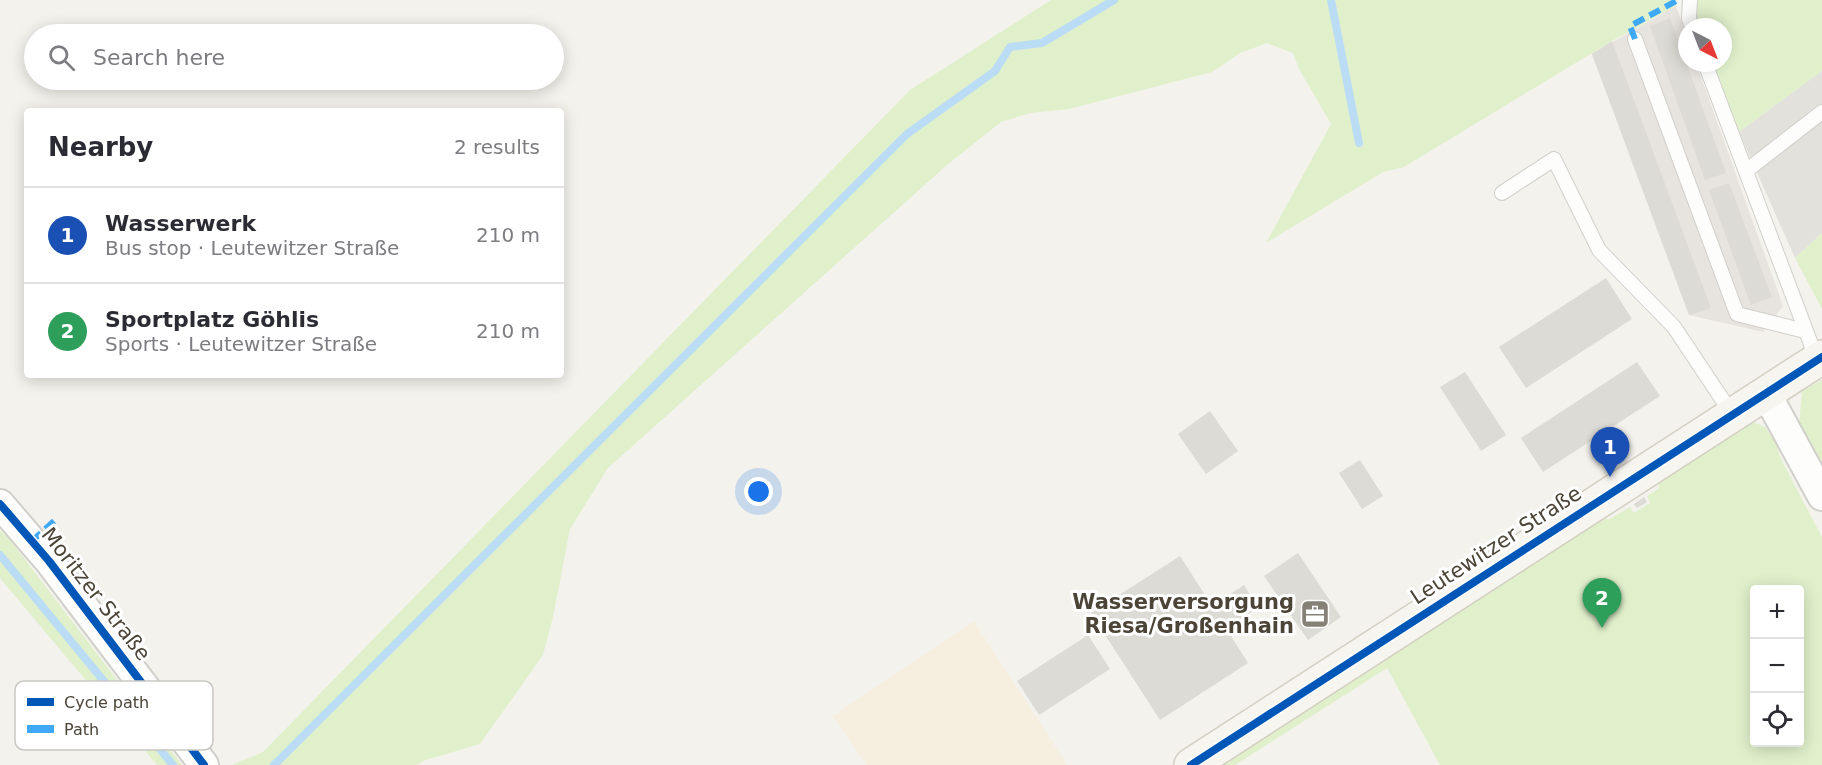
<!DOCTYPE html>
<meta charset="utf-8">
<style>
body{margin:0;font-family:"DejaVu Sans",sans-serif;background:#f2f2f3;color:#2b2b33}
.controls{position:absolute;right:18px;bottom:18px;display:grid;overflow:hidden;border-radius:6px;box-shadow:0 3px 15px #0003}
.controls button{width:54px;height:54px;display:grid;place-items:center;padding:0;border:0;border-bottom:2px solid #e1e1e2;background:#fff;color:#2b2b33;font:30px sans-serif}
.compass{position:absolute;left:1678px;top:18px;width:54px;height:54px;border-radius:50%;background:#fff;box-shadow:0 3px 15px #0003;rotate:138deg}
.you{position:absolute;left:759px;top:492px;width:21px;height:21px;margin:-15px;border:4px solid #fff;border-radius:50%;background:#1a73e8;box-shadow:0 0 0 9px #1a73e833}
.badge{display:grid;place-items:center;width:39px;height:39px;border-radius:50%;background:#d93025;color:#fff;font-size:20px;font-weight:700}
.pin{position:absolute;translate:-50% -50px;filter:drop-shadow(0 2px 3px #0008)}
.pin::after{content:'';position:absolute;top:32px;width:21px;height:18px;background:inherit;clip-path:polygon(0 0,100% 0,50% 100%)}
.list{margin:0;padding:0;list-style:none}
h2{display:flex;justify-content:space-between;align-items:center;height:78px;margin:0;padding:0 24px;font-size:26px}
h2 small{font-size:20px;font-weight:400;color:#7c7c81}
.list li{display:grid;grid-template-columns:39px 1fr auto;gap:18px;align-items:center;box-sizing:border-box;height:96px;padding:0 24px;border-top:2px solid #e1e1e2}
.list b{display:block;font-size:22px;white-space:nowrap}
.list p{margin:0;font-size:20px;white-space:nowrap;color:#7c7c81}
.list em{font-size:20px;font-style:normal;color:#7c7c81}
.icon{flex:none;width:33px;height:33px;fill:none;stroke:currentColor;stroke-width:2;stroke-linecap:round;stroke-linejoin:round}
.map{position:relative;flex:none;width:1822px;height:765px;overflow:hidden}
.search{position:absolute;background:#fff;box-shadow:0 3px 15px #0003;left:24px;top:24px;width:540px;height:66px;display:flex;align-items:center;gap:15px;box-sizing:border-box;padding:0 21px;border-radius:33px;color:#7c7c81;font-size:22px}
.panel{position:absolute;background:#fff;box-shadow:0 3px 15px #0003;left:24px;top:108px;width:540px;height:270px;border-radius:6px}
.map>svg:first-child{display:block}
.commercial{fill:#f6eedf}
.industrial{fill:#e7e3de}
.green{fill:#e0f0cb;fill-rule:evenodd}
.parking{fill:#e3e1dc}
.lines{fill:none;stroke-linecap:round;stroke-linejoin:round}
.stream{stroke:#badcf5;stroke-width:8}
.building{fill:#dddbd5}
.lane-casing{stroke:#d1cfca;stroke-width:16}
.street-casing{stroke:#d1cfca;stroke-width:32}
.secondary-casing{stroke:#d3cfc3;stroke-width:36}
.lane{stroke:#fdfdfc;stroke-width:14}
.street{stroke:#fdfdfc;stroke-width:28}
.secondary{stroke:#f7f5f0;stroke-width:33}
.quiet{stroke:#3fa9f5;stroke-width:6;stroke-dasharray:12 6;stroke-linecap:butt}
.cycleway-casing{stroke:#fff;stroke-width:11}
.cycleway{stroke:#0057b8;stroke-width:8}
.labels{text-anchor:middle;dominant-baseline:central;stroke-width:6;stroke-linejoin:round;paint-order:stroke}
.street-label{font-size:21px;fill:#4b4437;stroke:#fff}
.poi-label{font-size:21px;font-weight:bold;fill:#4b4437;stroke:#fff;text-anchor:end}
.key{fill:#fff;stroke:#c9c7c3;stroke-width:1.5}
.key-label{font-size:16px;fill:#4b4437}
</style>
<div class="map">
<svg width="1822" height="765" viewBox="0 0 1822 765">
<rect width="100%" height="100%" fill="#f3f2ed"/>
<path class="commercial" d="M974,621L1067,765H867L833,716Z"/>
<path class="industrial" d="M1676,6L1687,37V63H1696L1783,306L1763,332L1689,315L1592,54Z"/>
<g class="green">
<path d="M1051,0H1676V6L1612,41L1404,167L1383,172L1266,243L1331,124L1299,69L1293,53L1267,43L1240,53L1212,72L1069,109L1030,113L1001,122L947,165L608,468L570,529L553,617L543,655L480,744L426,760L416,765H232L263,752L910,90Z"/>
<path d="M1697,0H1822V71L1739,132L1713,63H1723V27H1700L1696,17Z"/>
<path d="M1822,233V309L1795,258Z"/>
<path d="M1822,380V468L1799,426L1802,391Z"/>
<path d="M1753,422L1765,427L1775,441L1781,459L1822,537V765H1440L1387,668L1235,765H1213L1602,514L1608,520L1630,507L1634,513L1650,503L1647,496L1659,488L1657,479L1737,425ZM1754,590H1800V742H1754Z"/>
<path d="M0,530L10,540L182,765H157L0,578Z"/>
</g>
<path class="parking" d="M1822,71V233L1795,258L1739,132Z"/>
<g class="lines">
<g class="stream">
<path d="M1331,0L1359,143"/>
<path d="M0,555L173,765"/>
<path d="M274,765L907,134L995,71L1010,47L1042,43L1114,0"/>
</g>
</g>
<g class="building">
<path d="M1670,18L1726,173L1705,180L1650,26Z"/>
<path d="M1612,41L1711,308L1689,315L1592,54Z"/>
<path d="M1729,183L1772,297L1751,305L1709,190Z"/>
<path d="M1606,278L1632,319L1526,388L1499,347Z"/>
<path d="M1637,362L1660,396L1543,472L1521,438Z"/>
<path d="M1465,372L1506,435L1481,451L1440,387Z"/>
<path d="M1210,411L1238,451L1206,474L1178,434Z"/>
<path d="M1360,460L1383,496L1362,509L1339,473Z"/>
<path d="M1644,497L1647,502L1637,508L1634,504Z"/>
<path d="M1298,553L1341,617L1308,640L1264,576Z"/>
<path d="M1180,556L1212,606L1244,585L1258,608L1226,628L1248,663L1160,720L1091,613Z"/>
<path d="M1088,635L1110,669L1039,715L1017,681Z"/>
</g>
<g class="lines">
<g class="lane-casing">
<g id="lane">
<path d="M1690,0L1689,19L1692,27"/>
<path d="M1635,39L1737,314L1805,331"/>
<path d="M1705,63L1817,360"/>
<path d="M1746,171L1822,112"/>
<path d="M1502,193L1554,159L1599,250L1674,327L1732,414"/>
</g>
</g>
<g class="street-casing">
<g id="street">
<path d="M1766,393L1822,496"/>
<path d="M0,504L49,561L204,765"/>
</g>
</g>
<g class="secondary-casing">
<path id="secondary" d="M1191,765L1822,357"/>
</g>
<use href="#lane" class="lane"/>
<use href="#street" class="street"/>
<use href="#secondary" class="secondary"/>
<g class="quiet">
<path d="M1635,39L1630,26L1678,0"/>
<path d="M32,541L54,521"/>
</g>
<g class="cycleway-casing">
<g id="cycleway">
<path d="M0,504L49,561L204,765"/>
<path d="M1191,765L1822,357"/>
</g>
</g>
<use href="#cycleway" class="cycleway"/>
</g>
<defs>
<g id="office-square" transform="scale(1.5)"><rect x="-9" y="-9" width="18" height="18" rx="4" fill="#868177" stroke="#fff"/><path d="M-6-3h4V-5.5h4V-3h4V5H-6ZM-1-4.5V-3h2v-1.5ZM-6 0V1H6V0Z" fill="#fff"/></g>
</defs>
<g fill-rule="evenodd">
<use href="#office-square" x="1315" y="614"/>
</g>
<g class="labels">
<g class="street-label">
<text transform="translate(1496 545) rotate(-33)">Leutewitzer Straße</text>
<text transform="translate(96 594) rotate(52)">Moritzer Straße</text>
</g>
<g class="poi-label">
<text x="1294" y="602">Wasserversorgung<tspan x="1294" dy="24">Riesa/Großenhain</tspan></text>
</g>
</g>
<rect x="15" y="681" width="198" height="69" rx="9" class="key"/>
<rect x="27" y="698" width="27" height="8" fill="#0057b8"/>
<rect x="27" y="725" width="27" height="8" fill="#3fa9f5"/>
<g class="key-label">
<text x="64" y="708">Cycle path</text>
<text x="64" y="735">Path</text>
</g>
</svg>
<div class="controls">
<button>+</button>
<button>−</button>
<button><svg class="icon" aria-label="locate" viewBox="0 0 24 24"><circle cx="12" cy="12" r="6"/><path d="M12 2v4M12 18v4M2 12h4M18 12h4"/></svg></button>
</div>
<svg class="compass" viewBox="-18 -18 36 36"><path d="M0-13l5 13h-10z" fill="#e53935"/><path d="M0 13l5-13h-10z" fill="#7c7c81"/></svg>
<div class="you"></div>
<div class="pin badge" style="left:1610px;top:477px;background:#1a4fb4">1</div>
<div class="pin badge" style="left:1602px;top:628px;background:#2e9e5b">2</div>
<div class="search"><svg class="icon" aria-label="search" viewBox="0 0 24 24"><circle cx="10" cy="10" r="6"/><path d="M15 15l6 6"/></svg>Search here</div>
<section class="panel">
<h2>Nearby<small>2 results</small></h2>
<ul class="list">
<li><span class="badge" style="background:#1a4fb4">1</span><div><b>Wasserwerk</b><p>Bus stop · Leutewitzer Straße</p></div><em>210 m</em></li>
<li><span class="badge" style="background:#2e9e5b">2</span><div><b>Sportplatz Göhlis</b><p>Sports · Leutewitzer Straße</p></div><em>210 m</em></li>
</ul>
</section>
</div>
